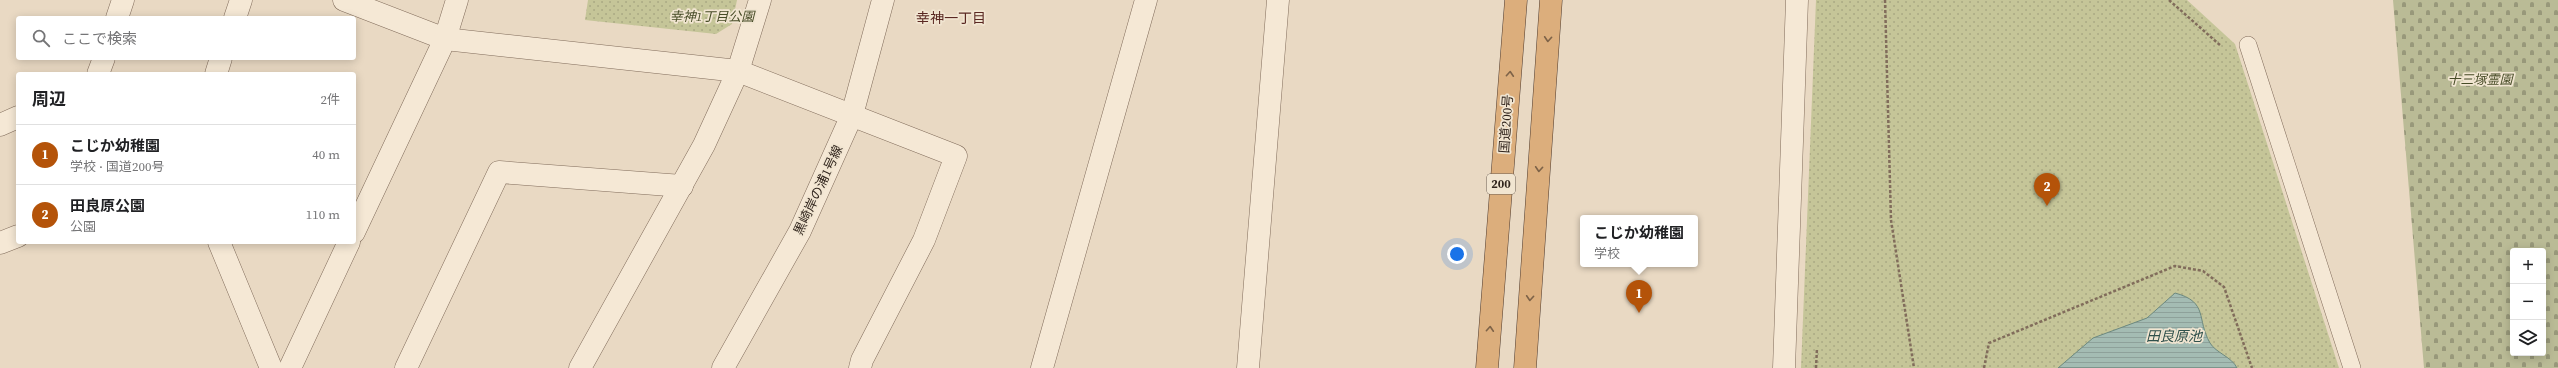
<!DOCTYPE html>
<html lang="ja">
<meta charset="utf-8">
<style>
body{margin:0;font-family:"Source Serif 4","Noto Sans JP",serif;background:#f6f6f6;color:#202124}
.controls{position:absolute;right:12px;bottom:12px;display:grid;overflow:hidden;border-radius:4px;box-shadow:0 2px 10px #0003}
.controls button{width:36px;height:36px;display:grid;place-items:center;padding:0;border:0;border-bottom:1px solid #e0e0e0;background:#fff;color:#202124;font:20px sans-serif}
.you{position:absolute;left:1457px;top:254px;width:14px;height:14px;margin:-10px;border:3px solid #fff;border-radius:50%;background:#1a73e8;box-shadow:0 0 0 6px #1a73e833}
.badge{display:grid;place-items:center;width:26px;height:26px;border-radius:50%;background:#b45309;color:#fff;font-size:13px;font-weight:700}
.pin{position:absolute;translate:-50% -33px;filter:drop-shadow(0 1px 2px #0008)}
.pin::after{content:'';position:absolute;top:21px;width:14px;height:12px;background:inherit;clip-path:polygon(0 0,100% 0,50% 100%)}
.popup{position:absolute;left:1580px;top:215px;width:118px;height:52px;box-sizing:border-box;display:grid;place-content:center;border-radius:4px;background:#fff;filter:drop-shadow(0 1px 3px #0005);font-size:13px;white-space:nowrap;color:#757577}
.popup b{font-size:15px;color:#202124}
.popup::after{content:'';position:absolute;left:50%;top:100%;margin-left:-8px;border:8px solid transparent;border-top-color:#fff}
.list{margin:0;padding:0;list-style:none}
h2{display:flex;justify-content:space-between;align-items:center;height:52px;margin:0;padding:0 16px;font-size:17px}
h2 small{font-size:13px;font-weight:400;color:#757577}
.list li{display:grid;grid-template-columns:26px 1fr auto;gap:12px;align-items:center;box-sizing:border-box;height:60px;padding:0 16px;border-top:1px solid #e0e0e0}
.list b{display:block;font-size:15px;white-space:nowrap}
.list p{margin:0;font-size:13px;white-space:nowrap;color:#757577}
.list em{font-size:13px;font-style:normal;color:#757577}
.icon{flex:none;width:22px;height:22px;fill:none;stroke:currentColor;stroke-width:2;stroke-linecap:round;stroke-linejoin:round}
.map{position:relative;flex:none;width:2558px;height:368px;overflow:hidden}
.search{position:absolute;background:#fff;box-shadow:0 2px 10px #0003;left:16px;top:16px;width:340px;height:44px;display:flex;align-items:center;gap:10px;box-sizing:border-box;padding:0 14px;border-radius:4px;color:#757577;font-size:15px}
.panel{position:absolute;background:#fff;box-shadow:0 2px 10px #0003;left:16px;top:72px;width:340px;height:172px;border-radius:4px}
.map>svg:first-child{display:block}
.cemetery{fill:url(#cemetery-stones);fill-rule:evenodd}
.park{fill:url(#park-dots)}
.water{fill:url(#water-rules);stroke:#6c897f}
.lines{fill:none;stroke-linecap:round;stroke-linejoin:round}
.service-casing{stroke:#816c5b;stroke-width:18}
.minor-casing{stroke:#816c5b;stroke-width:23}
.tertiary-casing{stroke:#816c5b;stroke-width:23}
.trunk-casing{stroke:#4f3b2f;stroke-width:23}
.path{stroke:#816c5b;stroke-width:2.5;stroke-dasharray:3 2;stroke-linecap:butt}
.service{stroke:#f5e8d5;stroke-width:17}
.minor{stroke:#f5e8d5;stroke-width:22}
.tertiary{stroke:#f5e8d5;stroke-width:22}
.trunk{stroke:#dcae7c;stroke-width:22}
.oneway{stroke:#7e6348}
.labels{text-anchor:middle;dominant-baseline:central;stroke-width:3.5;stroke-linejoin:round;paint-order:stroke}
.shield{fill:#f1e5d1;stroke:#6b5f54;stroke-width:1}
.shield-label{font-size:12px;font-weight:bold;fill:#32261e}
.park-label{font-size:13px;font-style:italic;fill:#474c27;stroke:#f1e5d1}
.street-label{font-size:13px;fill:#32261e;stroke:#f1e5d1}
.neighbourhood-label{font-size:14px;fill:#5a2822;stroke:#f1e5d1}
.water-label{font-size:14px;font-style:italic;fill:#2f504b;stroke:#f1e5d1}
</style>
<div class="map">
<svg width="2558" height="368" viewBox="0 0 2558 368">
<defs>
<pattern id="cemetery-stones" width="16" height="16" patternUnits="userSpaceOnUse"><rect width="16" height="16" fill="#babb96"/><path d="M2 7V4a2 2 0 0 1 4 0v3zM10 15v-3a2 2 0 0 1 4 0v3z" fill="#98987a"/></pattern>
<pattern id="park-dots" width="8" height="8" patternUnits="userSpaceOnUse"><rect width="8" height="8" fill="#c5c598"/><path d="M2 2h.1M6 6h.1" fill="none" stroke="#aaa983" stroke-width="1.8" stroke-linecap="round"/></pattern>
<pattern id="water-rules" width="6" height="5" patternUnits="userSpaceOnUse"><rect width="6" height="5" fill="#a4bcb3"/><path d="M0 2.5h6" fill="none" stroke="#8ea19a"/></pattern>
</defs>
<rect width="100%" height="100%" fill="#e9d9c3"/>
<path class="cemetery" d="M2393,0H2558V368H2424ZM2513,251H2543V353H2513Z"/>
<g class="park">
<path d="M588,0H737L732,24L716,34L585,20Z"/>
<path d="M1816,0H2187L2235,44L2339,368H1801Z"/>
</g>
<path class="water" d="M2175,293C2209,302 2196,319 2210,343C2216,353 2232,357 2237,368H2058L2093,338L2147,318Z"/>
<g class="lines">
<g class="service-casing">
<path id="service" d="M2248,45L2352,368"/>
</g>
<g class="minor-casing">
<g id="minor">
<path d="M344,0L445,39L738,71L956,156L924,240L862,360L860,368"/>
<path d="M117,18L123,0"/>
<path d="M235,18L241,0"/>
<path d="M98,74L104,58"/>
<path d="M216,74L221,58"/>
<path d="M0,125L18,117"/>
<path d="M354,232L445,39L457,0"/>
<path d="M219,242L271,368"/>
<path d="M0,243L18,236"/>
<path d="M290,368L349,242"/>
<path d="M406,368L499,172L682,186"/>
<path d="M580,368L704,145L738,71L760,0"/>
<path d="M1042,368L1146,0"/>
<path d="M1248,368L1278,0"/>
<path d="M1784,368L1797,0"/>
</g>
</g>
<g class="tertiary-casing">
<path id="tertiary" d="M723,368L800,231L852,115L883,0"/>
</g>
<g class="trunk-casing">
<g id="trunk">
<path d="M1487,368L1516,0"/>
<path d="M1525,368L1551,0"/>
</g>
</g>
<g class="path">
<path d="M1885,0L1891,220L1914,368"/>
<path d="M2169,0L2221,46"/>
<path d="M1816,368L1817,348"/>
<path d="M1984,368L1989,343L2175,266L2203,271L2224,287L2252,368"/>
</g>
<use href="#service" class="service"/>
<use href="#minor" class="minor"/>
<use href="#tertiary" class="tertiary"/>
<use href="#trunk" class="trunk"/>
</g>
<defs><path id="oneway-chevron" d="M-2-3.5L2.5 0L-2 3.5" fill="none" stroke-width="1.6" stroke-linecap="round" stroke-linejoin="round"/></defs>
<g class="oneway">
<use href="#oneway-chevron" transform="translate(1548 39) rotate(94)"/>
<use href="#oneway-chevron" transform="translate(1510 74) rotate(-86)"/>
<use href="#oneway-chevron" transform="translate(1539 169) rotate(94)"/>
<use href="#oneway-chevron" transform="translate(1530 298) rotate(94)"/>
<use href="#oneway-chevron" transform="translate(1490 329) rotate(-86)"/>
</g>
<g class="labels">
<rect class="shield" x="1487" y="174" width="28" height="20" rx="3"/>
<g class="shield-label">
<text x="1501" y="184">200</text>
</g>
<g class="park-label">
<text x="712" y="16">幸神1丁目公園</text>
<text x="2480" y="79">十三塚霊園</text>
</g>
<g class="street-label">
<text transform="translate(1506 124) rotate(-86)">国道200号</text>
<text transform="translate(818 190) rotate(-65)">黒崎岸の浦1号線</text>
</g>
<g class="neighbourhood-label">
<text x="951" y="18">幸神一丁目</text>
</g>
<g class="water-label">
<text x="2174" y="336">田良原池</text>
</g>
</g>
</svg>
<div class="controls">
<button>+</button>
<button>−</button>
<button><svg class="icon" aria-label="layers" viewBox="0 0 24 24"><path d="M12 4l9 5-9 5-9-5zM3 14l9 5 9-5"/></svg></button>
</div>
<div class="you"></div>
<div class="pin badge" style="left:1639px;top:313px">1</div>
<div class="popup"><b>こじか幼稚園</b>学校</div>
<div class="pin badge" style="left:2047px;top:206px">2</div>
<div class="search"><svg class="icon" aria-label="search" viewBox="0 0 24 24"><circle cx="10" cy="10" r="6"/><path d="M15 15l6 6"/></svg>ここで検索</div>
<section class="panel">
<h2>周辺<small>2件</small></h2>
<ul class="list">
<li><span class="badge">1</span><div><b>こじか幼稚園</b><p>学校 · 国道200号</p></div><em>40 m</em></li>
<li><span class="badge">2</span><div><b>田良原公園</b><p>公園</p></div><em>110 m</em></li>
</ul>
</section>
</div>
